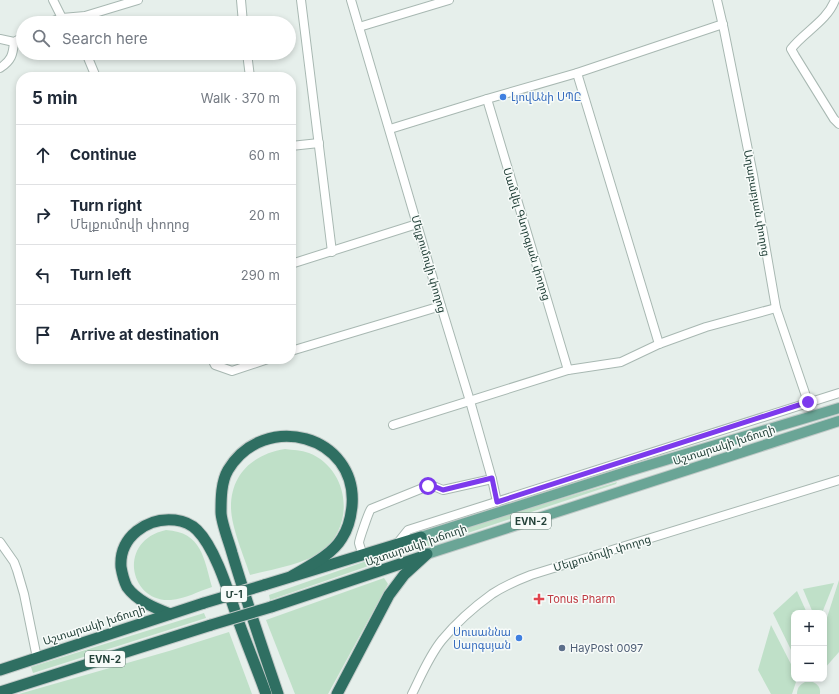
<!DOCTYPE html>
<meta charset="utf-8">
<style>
body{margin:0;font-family:Inter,"Noto Sans Armenian",sans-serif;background:#f2f2f3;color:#1f2937}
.controls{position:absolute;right:12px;bottom:12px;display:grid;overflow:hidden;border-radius:8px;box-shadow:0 2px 6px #0003}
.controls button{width:36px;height:36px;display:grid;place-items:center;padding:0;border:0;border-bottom:1px solid #e0e1e3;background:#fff;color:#1f2937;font:20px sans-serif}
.stop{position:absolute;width:12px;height:12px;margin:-9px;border:3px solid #7c3aed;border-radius:50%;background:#fff}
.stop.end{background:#7c3aed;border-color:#fff;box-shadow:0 1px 4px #0008}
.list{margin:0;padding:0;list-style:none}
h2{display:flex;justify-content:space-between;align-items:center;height:52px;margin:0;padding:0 16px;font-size:17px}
h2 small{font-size:13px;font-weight:400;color:#747a83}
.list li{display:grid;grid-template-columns:26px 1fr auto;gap:12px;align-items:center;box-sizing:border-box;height:60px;padding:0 16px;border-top:1px solid #e0e1e3}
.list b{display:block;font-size:15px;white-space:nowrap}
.list p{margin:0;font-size:13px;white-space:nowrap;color:#747a83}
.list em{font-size:13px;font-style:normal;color:#747a83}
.icon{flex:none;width:22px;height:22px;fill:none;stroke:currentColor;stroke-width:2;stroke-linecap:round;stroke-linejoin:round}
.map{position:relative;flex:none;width:839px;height:694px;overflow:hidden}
.search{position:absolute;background:#fff;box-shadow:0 2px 6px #0003;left:16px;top:16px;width:280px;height:44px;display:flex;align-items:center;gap:10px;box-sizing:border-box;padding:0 14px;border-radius:22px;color:#747a83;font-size:15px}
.panel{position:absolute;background:#fff;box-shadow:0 2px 6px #0003;left:16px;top:72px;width:280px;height:292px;border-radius:16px}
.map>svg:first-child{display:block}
.green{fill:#bfe0c8}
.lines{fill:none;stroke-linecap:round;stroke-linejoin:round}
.minor-casing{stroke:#a8b8b2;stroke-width:10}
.major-casing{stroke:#c2cac8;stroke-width:12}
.highway-casing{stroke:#c2cac8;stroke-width:13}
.minor{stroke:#fff;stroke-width:8}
.major{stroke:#6aa596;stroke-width:10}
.highway{stroke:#2f6f62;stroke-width:11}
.highway-bridge-casing{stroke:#c2cac8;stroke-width:13;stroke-linecap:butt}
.highway-bridge{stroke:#2f6f62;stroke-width:11}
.route{stroke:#7c3aed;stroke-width:5}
.shop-dot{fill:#3f7fe0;stroke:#f7fbf9;stroke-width:1.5}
.health-dot{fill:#e0444e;stroke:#f7fbf9;stroke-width:1.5}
.service-dot{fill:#5c6f8a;stroke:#f7fbf9;stroke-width:1.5}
.labels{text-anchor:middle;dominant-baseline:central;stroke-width:3;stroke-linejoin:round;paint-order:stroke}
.shield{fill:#f7fbf9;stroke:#637a73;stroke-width:1}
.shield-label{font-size:10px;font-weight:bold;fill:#24423a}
.shop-label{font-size:11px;fill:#366cbe;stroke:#f7fbf9;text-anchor:start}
.street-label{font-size:11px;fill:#24423a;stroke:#f7fbf9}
.health-label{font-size:11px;fill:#be3a42;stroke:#f7fbf9;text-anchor:start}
.service-label{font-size:11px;fill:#4e5e75;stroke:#f7fbf9;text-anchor:start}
</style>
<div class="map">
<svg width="839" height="694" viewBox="0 0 839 694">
<rect width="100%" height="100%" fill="#e6efeb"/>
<g class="green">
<path d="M285,449C293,450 301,450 309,453C349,469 356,525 322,551C308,563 270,570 250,575C244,556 231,527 231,507C231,473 254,454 285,449Z"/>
<path d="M617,482L616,484L386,560L383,555L466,527Z"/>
<path d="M166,530C202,532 204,559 212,587C199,591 185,599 171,600C130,603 116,541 166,530Z"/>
<path d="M375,558L377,563L270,600L269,595Z"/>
<path d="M384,578L388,584L328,694H295L266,620Z"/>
<path d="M839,580V652L824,669V627Z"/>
<path d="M834,583L822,613H813L803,589Z"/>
<path d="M797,591L807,613H794V656L773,613Z"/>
<path d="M204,613L206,618L33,673L31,667Z"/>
<path d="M771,625L794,670V679H797L792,694H771L758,670Z"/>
<path d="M229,632L252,694H19L169,651Z"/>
<path d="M808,681C816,682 821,686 820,694H797C797,687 801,683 808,681Z"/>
</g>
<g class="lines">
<g class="minor-casing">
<g id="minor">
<path d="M53,0L62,18"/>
<path d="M241,0L243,23"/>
<path d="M301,0L332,252"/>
<path d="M351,0L441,306L470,401L492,479L497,502"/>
<path d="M717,0L724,30L753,175L776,308L808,402"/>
<path d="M835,0C827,21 804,32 791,49L795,56L834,119L839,124"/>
<path d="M47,23L62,18L85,16L138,0"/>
<path d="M359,27L449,0"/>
<path d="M0,39L14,42L23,37"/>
<path d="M86,53L96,77"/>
<path d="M247,53L250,77"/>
<path d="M0,68C11,61 13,55 14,42"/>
<path d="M577,73L659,344"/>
<path d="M487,99L568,370"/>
<path d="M390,129L487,99L577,73L723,24"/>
<path d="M291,146L319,143"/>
<path d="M291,264L417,224"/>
<path d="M291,351L441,306"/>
<path d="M212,359L215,365L232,371L268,359"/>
<path d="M393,425L568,370L621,362L659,344L706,327L776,308"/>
<path d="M0,542L14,562L17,570L24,594L37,658"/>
<path d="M396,545L408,530L839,393"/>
<path d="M363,556C362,552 360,547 359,543C359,540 369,511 371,509L428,486L431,485L443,490L492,479"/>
<path d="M412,694C421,676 429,656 442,640C456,623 474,607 492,594C504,586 518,580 531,575L839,480"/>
</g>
</g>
<g class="major-casing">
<g id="major">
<path d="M421,537L629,471L839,408"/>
<path d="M427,554L839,421"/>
</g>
</g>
<g class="highway-casing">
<g id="highway">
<path d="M264,585L421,537"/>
<path d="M271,607L421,557"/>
<path d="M170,614C155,608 137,601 127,587C124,581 122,573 121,567C119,537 147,517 175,520C183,521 191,524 197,530C216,549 229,594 238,620C247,645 257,669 266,694"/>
<path d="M0,670L204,603"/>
<path d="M0,692L211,625"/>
<path d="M278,694C262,647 246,600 232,553C229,542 221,522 221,512C221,499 221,482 228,470C264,410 358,435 352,506C351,516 348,529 342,538C332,555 309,566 292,576"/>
<path d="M337,694L389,595L404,575L427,554"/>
</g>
</g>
<use href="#minor" class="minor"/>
<use href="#major" class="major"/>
<use href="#highway" class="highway"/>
<g class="highway-bridge-casing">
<g id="highway-bridge">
<path d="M204,603L264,585"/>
<path d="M211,625L271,607"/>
</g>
</g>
<use href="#highway-bridge" class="highway-bridge"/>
</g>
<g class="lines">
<path class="route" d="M428,486L431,485L443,490L492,478L497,502L808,402"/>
</g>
<g class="shop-dot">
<circle cx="503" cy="97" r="4"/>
<circle cx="519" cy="638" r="4"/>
</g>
<path class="health-dot" d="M537 593h4v4h4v4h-4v4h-4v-4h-4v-4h4z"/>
<circle class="service-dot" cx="562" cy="648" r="4"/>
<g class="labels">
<g class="shield">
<rect x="511" y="513" width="40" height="16" rx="3"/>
<rect x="221" y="586" width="26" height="16" rx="3"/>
<rect x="85" y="651" width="40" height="16" rx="3"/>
</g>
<g class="shield-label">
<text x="531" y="521">EVN-2</text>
<text x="234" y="594">Մ-1</text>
<text x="105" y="659">EVN-2</text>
</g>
<g class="shop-label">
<text x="511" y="97">ԼյովԱնի ՍՊԸ</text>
<text x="511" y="632" text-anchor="end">Սուսաննա<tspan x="511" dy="13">Սարգսյան</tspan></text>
</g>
<g class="street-label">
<text transform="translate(757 203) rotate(80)">Աղաբաբյան փողոց</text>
<text transform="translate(527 234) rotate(73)">Սամվել Գևորգյան փողոց</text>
<text transform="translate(429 264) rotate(74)">Մելքումովի փողոց</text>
<text transform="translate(724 445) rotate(-18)">Աշտարակի խճուղի</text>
<text transform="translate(416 545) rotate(-19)">Աշտարակի խճուղի</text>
<text transform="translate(602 553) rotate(-17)">Մելքումովի փողոց</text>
<text transform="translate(94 625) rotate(-18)">Աշտարակի խճուղի</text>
</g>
<g class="health-label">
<text x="547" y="599">Tonus Pharm</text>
</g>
<g class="service-label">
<text x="570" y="648">HayPost 0097</text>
</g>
</g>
</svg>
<div class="controls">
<button>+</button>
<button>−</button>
</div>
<div class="stop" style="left:428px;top:486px"></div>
<div class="stop end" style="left:808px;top:402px"></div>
<div class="search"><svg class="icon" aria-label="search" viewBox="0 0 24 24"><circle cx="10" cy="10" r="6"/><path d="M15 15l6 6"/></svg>Search here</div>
<section class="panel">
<h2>5 min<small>Walk · 370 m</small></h2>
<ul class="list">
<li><svg class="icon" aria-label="ahead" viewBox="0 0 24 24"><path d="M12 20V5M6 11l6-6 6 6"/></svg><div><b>Continue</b></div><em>60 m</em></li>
<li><svg class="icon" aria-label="right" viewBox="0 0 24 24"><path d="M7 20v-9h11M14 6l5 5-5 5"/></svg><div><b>Turn right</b><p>Մելքումովի փողոց</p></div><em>20 m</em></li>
<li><svg class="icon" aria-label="left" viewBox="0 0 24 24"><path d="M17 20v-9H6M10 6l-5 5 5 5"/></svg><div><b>Turn left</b></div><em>290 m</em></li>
<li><svg class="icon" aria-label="arrive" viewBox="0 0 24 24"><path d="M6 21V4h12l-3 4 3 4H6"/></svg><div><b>Arrive at destination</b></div></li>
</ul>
</section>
</div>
